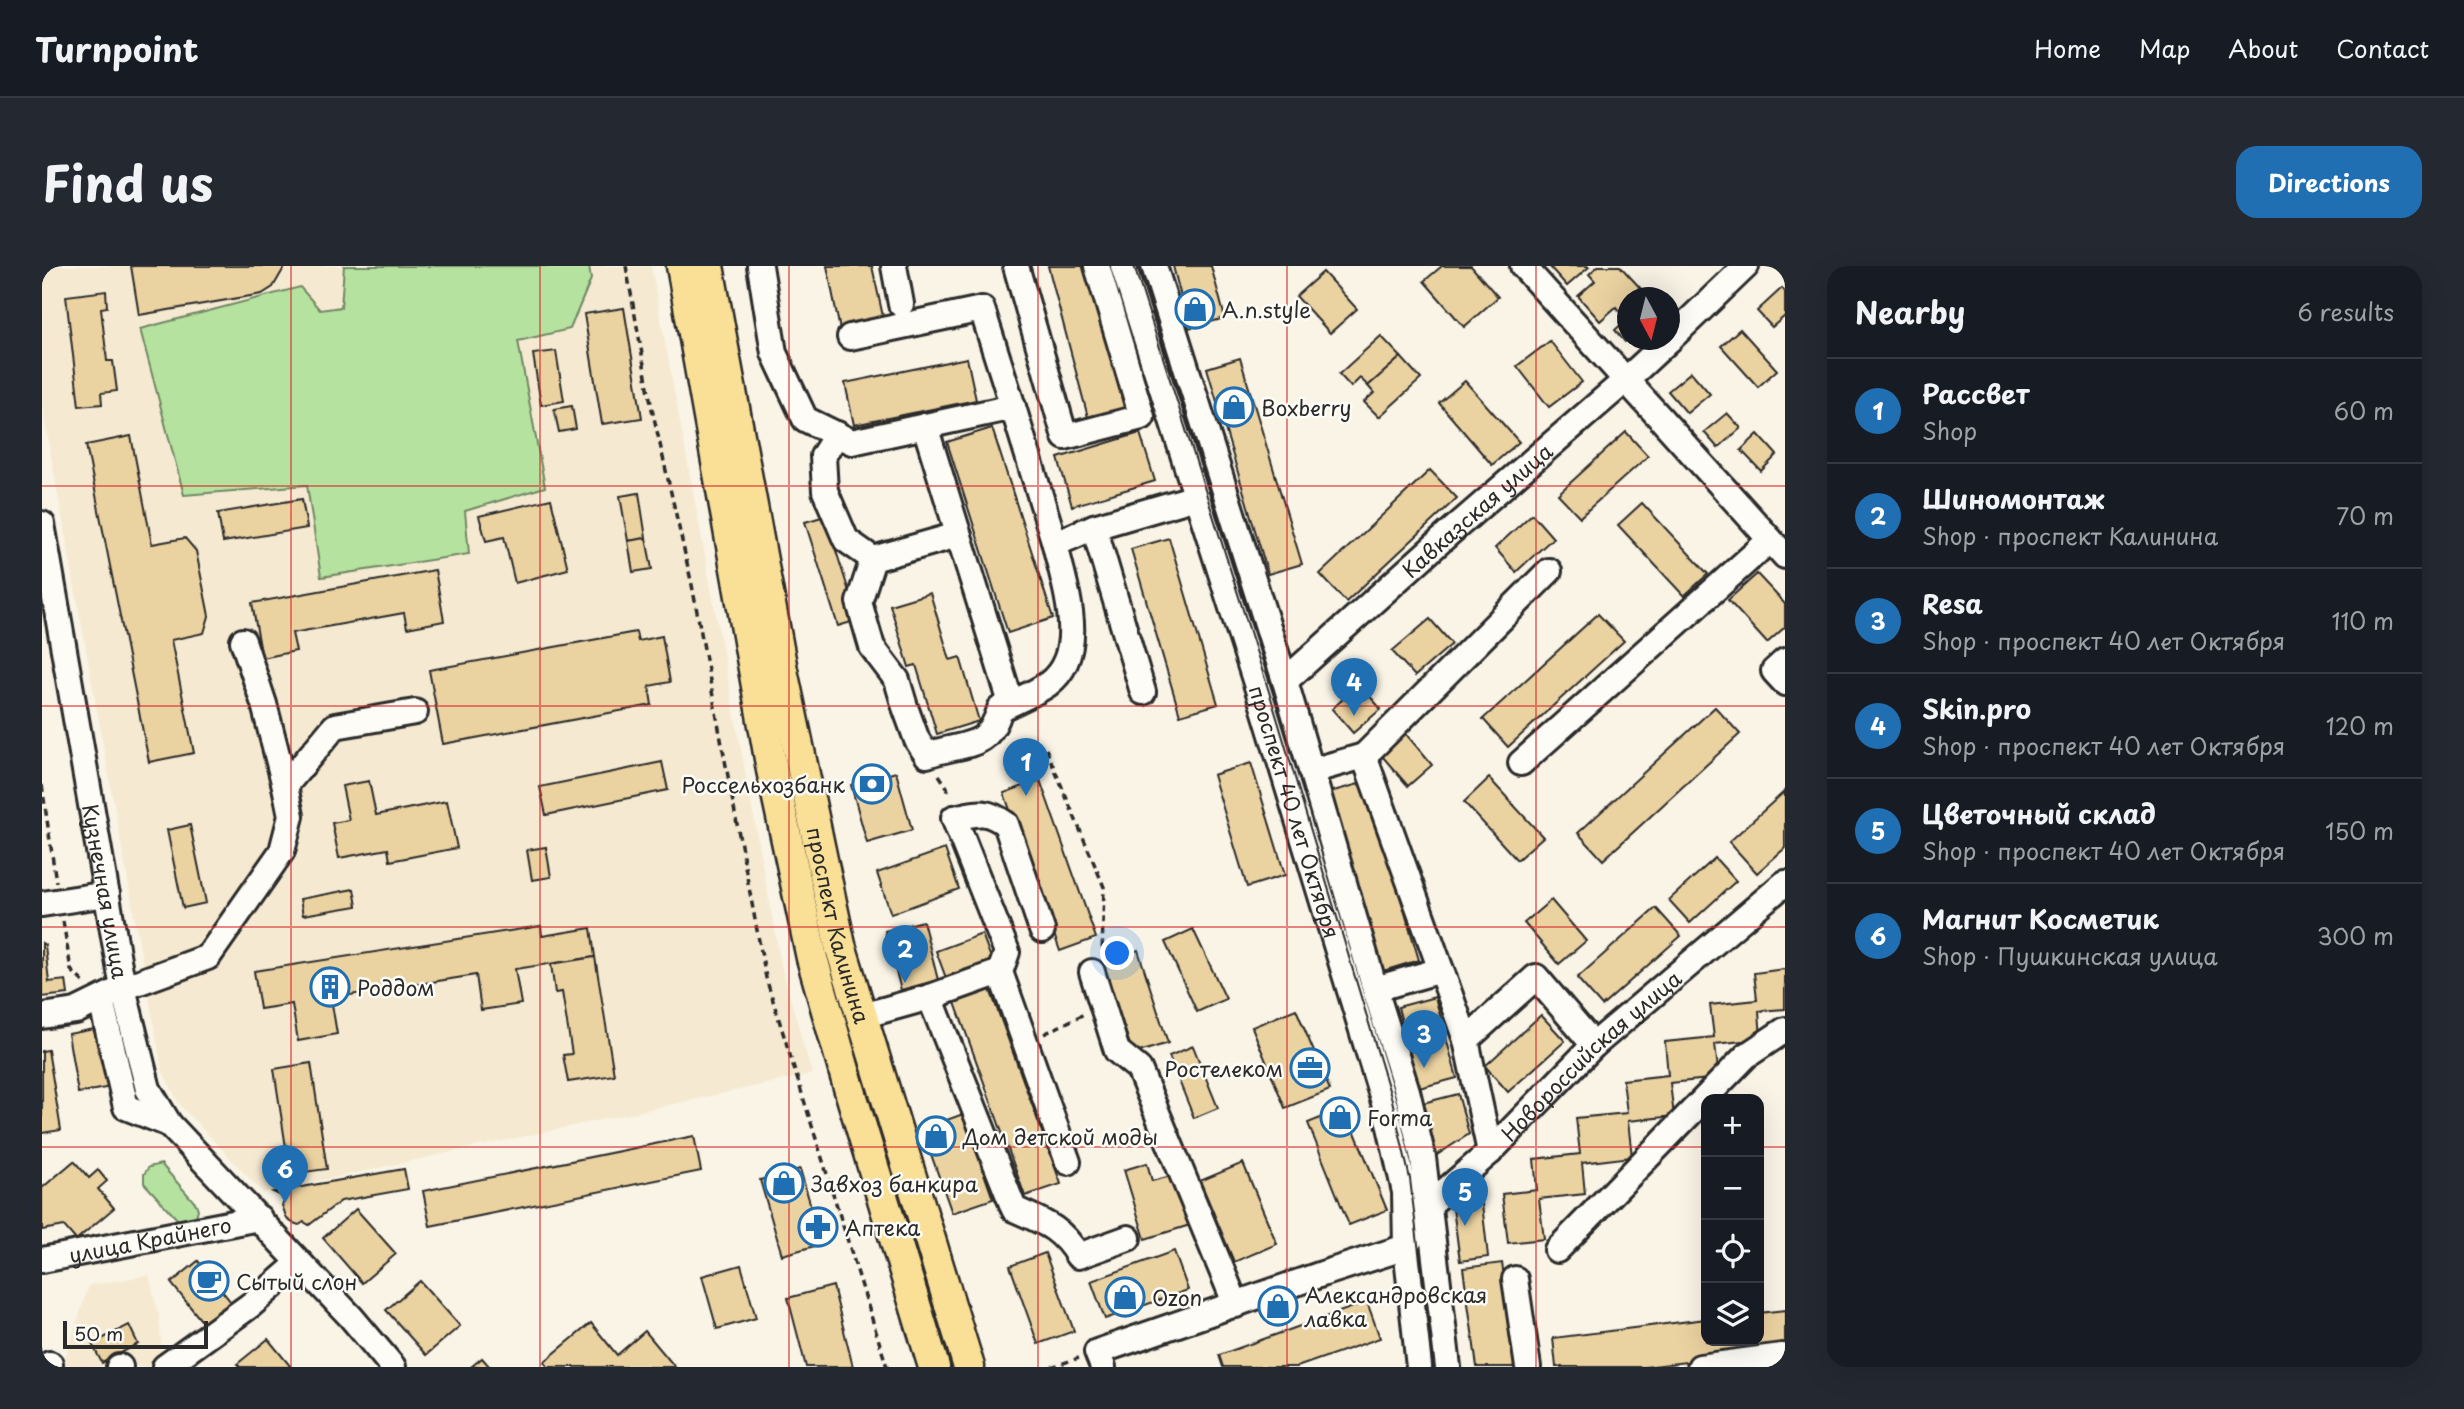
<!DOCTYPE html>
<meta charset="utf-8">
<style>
body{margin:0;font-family:"Playpen Sans",sans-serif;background:#242831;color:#f1f3f6}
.controls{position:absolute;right:21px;bottom:21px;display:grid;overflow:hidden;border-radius:14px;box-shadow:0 7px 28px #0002}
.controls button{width:63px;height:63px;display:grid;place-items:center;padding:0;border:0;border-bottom:2px solid #363941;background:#171b24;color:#f1f3f6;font:35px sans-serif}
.compass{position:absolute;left:1575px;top:21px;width:63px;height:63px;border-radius:50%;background:#171b24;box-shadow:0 7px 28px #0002;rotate:173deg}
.scale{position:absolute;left:21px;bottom:18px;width:145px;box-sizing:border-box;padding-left:7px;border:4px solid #2b2b2b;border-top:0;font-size:19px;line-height:24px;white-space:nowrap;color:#2b2b2b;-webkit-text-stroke:5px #fdfcf7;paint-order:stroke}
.you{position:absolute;left:1076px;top:688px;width:24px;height:24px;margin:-18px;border:5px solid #fff;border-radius:50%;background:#1a73e8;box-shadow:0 0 0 10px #1a73e833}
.badge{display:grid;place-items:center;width:46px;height:46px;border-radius:50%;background:#1f6fb2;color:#fff;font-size:23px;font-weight:700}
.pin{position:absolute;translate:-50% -58px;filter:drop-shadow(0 2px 4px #0008)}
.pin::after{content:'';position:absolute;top:37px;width:24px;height:21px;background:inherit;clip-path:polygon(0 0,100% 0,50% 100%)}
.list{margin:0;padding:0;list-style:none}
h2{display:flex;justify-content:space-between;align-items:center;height:91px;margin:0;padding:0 28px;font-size:30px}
h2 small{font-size:23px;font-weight:400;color:#9ea1a6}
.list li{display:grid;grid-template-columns:46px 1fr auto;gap:21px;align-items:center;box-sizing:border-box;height:105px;padding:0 28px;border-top:2px solid #363941}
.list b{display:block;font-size:26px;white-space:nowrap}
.list p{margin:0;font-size:23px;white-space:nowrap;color:#9ea1a6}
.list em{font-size:23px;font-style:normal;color:#9ea1a6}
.icon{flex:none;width:38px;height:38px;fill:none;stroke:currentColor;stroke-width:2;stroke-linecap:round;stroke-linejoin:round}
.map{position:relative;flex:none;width:1743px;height:1101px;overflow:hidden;border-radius:21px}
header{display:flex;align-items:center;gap:42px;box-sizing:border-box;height:98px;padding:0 35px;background:#171b24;border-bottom:2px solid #363941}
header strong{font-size:33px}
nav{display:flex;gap:38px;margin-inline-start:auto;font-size:24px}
.intro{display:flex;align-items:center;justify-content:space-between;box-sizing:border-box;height:168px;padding:0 42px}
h1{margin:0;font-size:49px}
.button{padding:18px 32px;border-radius:21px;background:#1f6fb2;color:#fff;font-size:24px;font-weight:700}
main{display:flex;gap:42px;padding:0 42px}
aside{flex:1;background:#171b24;border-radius:21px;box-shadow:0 7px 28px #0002}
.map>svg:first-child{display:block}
.built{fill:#f5ead1}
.green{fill:#b6e29f;stroke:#708665;stroke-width:2}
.building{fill:#ebd2a1;stroke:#2b2b2b;stroke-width:2}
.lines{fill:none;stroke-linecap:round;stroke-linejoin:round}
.minor-casing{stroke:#2b2b2b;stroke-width:30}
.major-casing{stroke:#2b2b2b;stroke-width:35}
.path{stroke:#2b2b2b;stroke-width:3.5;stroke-dasharray:7 5;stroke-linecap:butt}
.minor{stroke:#fdfcf7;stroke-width:24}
.major{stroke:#fadf96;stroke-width:30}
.tram{stroke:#2b2b2b;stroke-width:2}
.grid{fill:none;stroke:#d62828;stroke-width:2;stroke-opacity:0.55}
.labels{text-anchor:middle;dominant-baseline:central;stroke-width:5;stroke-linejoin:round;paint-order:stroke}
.poi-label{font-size:21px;fill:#2b2b2b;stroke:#fdfcf7;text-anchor:start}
.street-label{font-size:21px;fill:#2b2b2b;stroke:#fdfcf7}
</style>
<header>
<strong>Turnpoint</strong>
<nav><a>Home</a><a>Map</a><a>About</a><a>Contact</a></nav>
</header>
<div class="intro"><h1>Find us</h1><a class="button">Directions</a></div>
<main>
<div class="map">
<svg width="1743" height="1101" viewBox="0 0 1743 1101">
<rect width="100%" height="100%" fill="#f9f4e6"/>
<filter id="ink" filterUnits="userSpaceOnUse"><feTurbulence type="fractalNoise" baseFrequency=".0143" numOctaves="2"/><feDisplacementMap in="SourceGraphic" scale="14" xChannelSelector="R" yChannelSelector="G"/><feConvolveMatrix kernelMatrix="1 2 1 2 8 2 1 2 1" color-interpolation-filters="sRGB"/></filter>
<g filter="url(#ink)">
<g class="built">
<path d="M0,0H609L740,703L770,808L221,927L138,839L120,804L0,140Z"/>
<path d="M107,1009L117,1051L121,1101H20L47,1019Z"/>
</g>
<g class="green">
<path d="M302,0H547L549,13L528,63L476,75L503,221L423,245L427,288L279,311L265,219L142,229L98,63L258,21L278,44L299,41Z"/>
<path d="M119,898L154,938L156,943L154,951L144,954L135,953L102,917V908L107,901Z"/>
</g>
<g class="building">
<path d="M89,0H242V2L231,21L220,28L97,49Z"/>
<path d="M785,0H830L842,55L798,64Z"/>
<path d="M1006,0H1044L1083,145L1047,155Z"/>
<path d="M1131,0H1169L1183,52L1147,62Z"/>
<path d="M1400,0H1429L1456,31L1422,61L1382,15Z"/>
<path d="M1507,0H1545L1547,1L1525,20Z"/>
<path d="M1556,0H1578L1602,26L1595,32H1586V40L1578,46L1574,41L1558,55L1536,30L1553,15L1547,8Z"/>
<path d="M1281,6L1315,43L1288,67L1254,30Z"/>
<path d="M1740,22L1743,26V50L1730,61L1715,45Z"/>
<path d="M64,25L65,41L59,42L65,95H71L75,125L59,127L60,138L37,140L24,30Z"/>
<path d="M582,42L600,152L560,158L542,48Z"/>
<path d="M1586,52V74L1583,76L1573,64Z"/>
<path d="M1698,63L1735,104L1716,121L1679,80Z"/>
<path d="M1339,70L1359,91L1326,120L1318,112L1309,121L1297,108Z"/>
<path d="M1508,75L1540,116L1507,141L1475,100Z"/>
<path d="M514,85L522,135L499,139L491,88Z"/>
<path d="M1359,91L1379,113L1337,151L1322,136L1332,127L1326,120Z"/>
<path d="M925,92L934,134L812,159L803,117Z"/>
<path d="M1198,92L1260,298L1226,308L1165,102Z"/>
<path d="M1649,106L1668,128L1645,147L1626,125Z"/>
<path d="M1423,115L1477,176L1450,199L1397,137Z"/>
<path d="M530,140L534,163L517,166L512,143Z"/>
<path d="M1685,147L1699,162L1676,182L1662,166Z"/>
<path d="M950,162L1011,352L966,367L905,176Z"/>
<path d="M1584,166L1606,190L1538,251L1516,228Z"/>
<path d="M1098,167L1113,215L1030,240L1016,192Z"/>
<path d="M1716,168L1735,189L1719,205L1699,184Z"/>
<path d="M89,170L110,278L143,272L154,285L167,350L162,367L129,374L152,487L107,496L44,179Z"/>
<path d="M1388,204L1415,232L1304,336L1278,308Z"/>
<path d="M597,227L604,272L586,275L578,230Z"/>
<path d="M260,233L265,262L181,276L176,247Z"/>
<path d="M509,233L526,303L473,317L462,271L444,275L437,250Z"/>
<path d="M1600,237L1666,308L1642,330L1576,259Z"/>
<path d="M1490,248L1511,272L1474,306L1453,282Z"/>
<path d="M783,250L816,354L796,360L763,256Z"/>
<path d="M604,272L610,303L591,306L586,275Z"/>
<path d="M1127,272L1176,438L1138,449L1089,283Z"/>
<path d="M393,304L402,355L365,362L362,347L250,367L254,385L220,392L210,337Z"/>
<path d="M1715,308L1743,338V361L1725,377L1686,334Z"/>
<path d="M888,327L908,394L918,391L937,455L895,468L874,399L867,401L848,339Z"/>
<path d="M1556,348L1582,375L1466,481L1441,453Z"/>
<path d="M1388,353L1410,378L1373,410L1350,385Z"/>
<path d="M594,366L596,375L620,370L628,416L607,420L610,439L401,478L387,404Z"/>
<path d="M1317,418L1339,443L1311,467L1290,443Z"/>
<path d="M1673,441L1698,468L1561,594L1536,567Z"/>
<path d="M1359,462L1390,499L1366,520L1334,483Z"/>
<path d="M620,496L626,524L504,549L498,521Z"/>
<path d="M1209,497L1243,609L1205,621L1171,509Z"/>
<path d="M854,506L870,564L825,577L809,519Z"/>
<path d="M1447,512L1501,571L1475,594L1422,536Z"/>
<path d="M998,514L1054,672L1018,685L962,527Z"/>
<path d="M327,515L334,549L405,535L415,582L348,595L346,583L297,592L290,557L307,554L300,520Z"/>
<path d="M1324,516L1377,694L1341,705L1288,526Z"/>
<path d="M1743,525V582L1715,607L1687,576Z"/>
<path d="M148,559L164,637L141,642L125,564Z"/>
<path d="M504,581L509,611L490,614L485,584Z"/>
<path d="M903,583L917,623L849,648L835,607Z"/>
<path d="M1673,592L1694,615L1648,657L1627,634Z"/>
<path d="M312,623L315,640L261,649L258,633Z"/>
<path d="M1509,634L1544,675L1517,698L1482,657Z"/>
<path d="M1614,642L1639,670L1560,740L1535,712Z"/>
<path d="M881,655L896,714L859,724L843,665Z"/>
<path d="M499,660L500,670L549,662L553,691L473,703L479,738L439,744L434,709L289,732L295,768L256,775L250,738L218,743L212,705Z"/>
<path d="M1151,663L1184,733L1155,746L1123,676Z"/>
<path d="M940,668L950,695L904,712L894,685Z"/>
<path d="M0,677L3,679L7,716L24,714L26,728L0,731Z"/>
<path d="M1096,684L1126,777L1091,788L1060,696Z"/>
<path d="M553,691L572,809L526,816L521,789L530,788L520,726L513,727L509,698Z"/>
<path d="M1743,703V743L1717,745L1719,773L1673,778L1677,812L1628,817L1632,850L1586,855L1590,891L1540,897L1543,928L1497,933L1502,973L1466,977L1460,928L1495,924L1492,893L1538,888L1534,852L1585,847L1581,814L1626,809L1623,776L1672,771L1668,739L1715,734L1712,707Z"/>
<path d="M946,718L1019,918L983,930L911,731Z"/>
<path d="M1393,731L1415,812L1377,822L1356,741Z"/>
<path d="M1254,743L1288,824L1243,842L1210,761Z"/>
<path d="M1499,749L1523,775L1466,826L1443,800Z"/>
<path d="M58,762L69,821L36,827L26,768Z"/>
<path d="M1151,780L1176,842L1152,852L1127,790Z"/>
<path d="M6,784L19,864L0,867V785Z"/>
<path d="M269,797L285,903L248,908L232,803Z"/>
<path d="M1416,828L1427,868L1395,889L1381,837Z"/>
<path d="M1303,842L1345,944L1307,959L1266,857Z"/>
<path d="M921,848L951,933L910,947L880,863Z"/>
<path d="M652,870L659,905L388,960L381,925Z"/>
<path d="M32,895L47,912L56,904L65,915L56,923L72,942L34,974L22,960L0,964V922Z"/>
<path d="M1105,897L1110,915L1133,909L1148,959L1103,973L1082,904Z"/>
<path d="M1201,897L1235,978L1192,996L1158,915Z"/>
<path d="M362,903L366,923L299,935L267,959L262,956L257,959L251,957L245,953L240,939L244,932L231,926Z"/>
<path d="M758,903L780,978L740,989L718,914Z"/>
<path d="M1440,938L1446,991L1418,995L1411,942Z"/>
<path d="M314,943L354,988L320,1017L281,972Z"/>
<path d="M1132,985L1146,1024L1063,1053L1049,1015Z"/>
<path d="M1003,987L1032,1065L996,1078L968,1000Z"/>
<path d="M156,995L189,1036L162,1058L129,1017Z"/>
<path d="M1460,997L1475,1101H1435L1421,1002Z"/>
<path d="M699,999L714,1052L675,1063L660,1010Z"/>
<path d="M378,1015L418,1060L384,1089L344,1044Z"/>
<path d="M791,1020L811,1101H764L746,1032Z"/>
<path d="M1325,1036L1338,1072L1255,1101H1181L1177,1089Z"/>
<path d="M1743,1044V1084L1603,1101H1514L1511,1072L1664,1053V1075H1717V1047Z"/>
<path d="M549,1057L575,1089L603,1065L633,1101H506L502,1096Z"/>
<path d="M87,1059L96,1078L60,1097L50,1078Z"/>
<path d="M226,1073L249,1101H198L195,1098Z"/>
<path d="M440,1092L448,1101H429Z"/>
</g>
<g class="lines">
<g class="minor-casing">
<g id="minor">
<path d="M718,0L732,87L763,153L810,176L971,141L1013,278"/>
<path d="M852,0L859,38"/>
<path d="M974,0L1023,171L1100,151L1055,0"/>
<path id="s1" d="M1081,0L1220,436L1344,843L1363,926L1364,981L1377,1101"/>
<path d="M1112,0L1243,415L1333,723L1365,825L1381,892L1406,1101"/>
<path d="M1481,0L1743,290"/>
<path d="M808,71L940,43L971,141"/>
<path d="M1628,73L1704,0"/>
<path d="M883,160L917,270"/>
<path d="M795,168L781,190L783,225L804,274L831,293"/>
<path id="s2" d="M0,258L81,722L106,823L127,858L309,1051L351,1101"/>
<path d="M1052,261L1101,426"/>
<path d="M1743,395L1732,405L1743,417"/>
<path id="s3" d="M1243,415L1405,269L1585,113L1627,74"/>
<path d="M969,437L917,270L905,272L831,293L817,336L830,381L855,414L863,441L875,474L885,489C920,476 946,486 958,443C973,435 992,428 1006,418C1048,387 1022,319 1013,278L1052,261L1154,231"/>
<path d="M1322,490L1507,305"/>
<path d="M1479,497L1728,274"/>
<path d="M1269,505L1322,490L1399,704"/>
<path d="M243,520L293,460L373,446"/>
<path d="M0,638L65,628"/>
<path d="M1000,664L964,558C943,543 936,547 912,552L965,686L958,706L1026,896"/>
<path d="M1050,706L1075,785L1097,803L1194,1039"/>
<path d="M1333,723L1399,704L1424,774L1448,886"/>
<path d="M888,731L972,943C1001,956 1019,961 1036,990L1086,972"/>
<path d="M59,734L84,841L127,858"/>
<path d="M0,750L34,745L81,722L166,691L240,585L249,550L243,520L222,438L201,375"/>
<path d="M820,750L888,731L958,706"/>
<path d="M1424,774L1494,711L1552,779"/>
<path d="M1515,984L1704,790L1743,764"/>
<path id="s4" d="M0,994L217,952"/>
<path d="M1473,1013L1486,1101"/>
<path d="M6,1101L8,1098"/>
<path d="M77,1101H78"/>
<path d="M123,1101L210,1038L257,997"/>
<path id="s5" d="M1061,1101L1055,1086L1280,1008L1364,981L1387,939L1448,886L1552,779L1743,617"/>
<path d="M1658,1101L1740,1090L1742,1101"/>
</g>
</g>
<g class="major-casing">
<g id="major">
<path d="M640,0L730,504L770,692L806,818L892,1101"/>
<path id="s6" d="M666,0L740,404L798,679L927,1101"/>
</g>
</g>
<g class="path">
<path d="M584,0L610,143L650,319L724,712L845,1101"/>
<path d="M1004,483L1062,621L1060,688"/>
<path d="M897,509L905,521L907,530"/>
<path d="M0,519L14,616"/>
<path d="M21,655L29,704L43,718"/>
<path d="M1002,768L1042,748"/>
<path d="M1009,1101L1037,1092"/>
</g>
<use href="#minor" class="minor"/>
<use href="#major" class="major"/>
<path class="tram" d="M1092,0L1229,432L1350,834L1368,913L1391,1101"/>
</g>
</g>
<path class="grid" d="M249,0V1101M498,0V1101M747,0V1101M996,0V1101M1245,0V1101M1494,0V1101M0,220H1743M0,440H1743M0,661H1743M0,881H1664M1717,881H1743"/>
<defs>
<g id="shop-ring" transform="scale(2.0125)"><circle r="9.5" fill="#fdfcf7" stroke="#1f6fb2" stroke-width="1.5"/><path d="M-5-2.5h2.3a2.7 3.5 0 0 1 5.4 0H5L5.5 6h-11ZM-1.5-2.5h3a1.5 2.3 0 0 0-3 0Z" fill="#1f6fb2"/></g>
<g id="bank-ring" transform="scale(2.0125)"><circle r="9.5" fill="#fdfcf7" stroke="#1f6fb2" stroke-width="1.5"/><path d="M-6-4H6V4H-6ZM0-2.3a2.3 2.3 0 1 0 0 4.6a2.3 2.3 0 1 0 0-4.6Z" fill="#1f6fb2"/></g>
<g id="building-ring" transform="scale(2.0125)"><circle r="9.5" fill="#fdfcf7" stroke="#1f6fb2" stroke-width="1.5"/><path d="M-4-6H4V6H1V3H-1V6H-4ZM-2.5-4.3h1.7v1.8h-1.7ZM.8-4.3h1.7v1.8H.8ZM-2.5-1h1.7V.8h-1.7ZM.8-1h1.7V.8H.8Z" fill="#1f6fb2"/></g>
<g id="office-ring" transform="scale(2.0125)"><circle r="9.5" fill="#fdfcf7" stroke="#1f6fb2" stroke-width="1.5"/><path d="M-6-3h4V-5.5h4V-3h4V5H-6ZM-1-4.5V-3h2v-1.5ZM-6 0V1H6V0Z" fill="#1f6fb2"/></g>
<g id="pharmacy-ring" transform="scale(2.0125)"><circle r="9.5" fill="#fdfcf7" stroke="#1f6fb2" stroke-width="1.5"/><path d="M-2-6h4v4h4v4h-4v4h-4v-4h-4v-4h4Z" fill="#1f6fb2"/></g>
<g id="cafe-ring" transform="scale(2.0125)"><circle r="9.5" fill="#fdfcf7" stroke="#1f6fb2" stroke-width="1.5"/><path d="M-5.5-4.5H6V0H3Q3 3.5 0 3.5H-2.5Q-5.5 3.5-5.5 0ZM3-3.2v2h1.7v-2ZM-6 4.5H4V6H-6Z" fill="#1f6fb2"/></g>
</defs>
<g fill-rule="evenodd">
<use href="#shop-ring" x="1153" y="43"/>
<use href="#shop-ring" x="1192" y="141"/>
<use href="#bank-ring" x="830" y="518"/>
<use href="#building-ring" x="288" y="721"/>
<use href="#office-ring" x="1268" y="802"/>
<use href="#shop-ring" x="1298" y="851"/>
<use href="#shop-ring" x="894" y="870"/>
<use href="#shop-ring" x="742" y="917"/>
<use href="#pharmacy-ring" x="776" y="961"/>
<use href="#cafe-ring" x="167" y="1015"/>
<use href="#shop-ring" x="1083" y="1031"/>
<use href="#shop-ring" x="1236" y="1040"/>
</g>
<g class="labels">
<g class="poi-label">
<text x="1180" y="43">A.n.style</text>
<text x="1219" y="141">Boxberry</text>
<text x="803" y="518" text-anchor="end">Россельхозбанк</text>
<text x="315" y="721">Роддом</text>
<text x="1241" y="802" text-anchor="end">Ростелеком</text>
<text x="1325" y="851">Forma</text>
<text x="921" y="870">Дом детской моды</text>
<text x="769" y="917">Завхоз банкира</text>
<text x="803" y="961">Аптека</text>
<text x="194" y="1015">Сытый слон</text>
<text x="1263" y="1028">Александровская<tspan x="1263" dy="24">лавка</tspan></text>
<text x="1110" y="1031">Ozon</text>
</g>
<g class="street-label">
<text stroke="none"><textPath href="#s3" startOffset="257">Кавказская улица</textPath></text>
<text stroke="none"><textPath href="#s1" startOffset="572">проспект 40 лет Октября</textPath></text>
<text stroke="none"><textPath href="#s2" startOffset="373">Кузнечная улица</textPath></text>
<text stroke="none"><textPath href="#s6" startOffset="672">проспект Калинина</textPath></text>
<text stroke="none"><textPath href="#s5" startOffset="611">Новороссийская улица</textPath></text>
<text stroke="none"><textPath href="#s4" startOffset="110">улица Крайнего</textPath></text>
</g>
</g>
</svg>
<div class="controls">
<button>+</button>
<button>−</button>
<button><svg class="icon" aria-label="locate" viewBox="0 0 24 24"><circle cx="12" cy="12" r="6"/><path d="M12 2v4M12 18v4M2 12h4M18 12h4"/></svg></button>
<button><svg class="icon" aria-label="layers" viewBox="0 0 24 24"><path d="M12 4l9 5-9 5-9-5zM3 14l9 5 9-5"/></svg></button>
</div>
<svg class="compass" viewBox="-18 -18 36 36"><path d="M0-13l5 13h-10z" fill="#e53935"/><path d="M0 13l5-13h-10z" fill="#9ea1a6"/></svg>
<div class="scale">50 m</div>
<div class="you"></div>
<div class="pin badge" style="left:984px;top:530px">1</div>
<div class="pin badge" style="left:863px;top:717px">2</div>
<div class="pin badge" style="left:1382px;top:802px">3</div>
<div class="pin badge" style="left:1312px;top:450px">4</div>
<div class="pin badge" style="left:1423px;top:960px">5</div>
<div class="pin badge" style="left:243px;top:937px">6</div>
</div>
<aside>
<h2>Nearby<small>6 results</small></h2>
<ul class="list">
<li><span class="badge">1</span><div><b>Рассвет</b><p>Shop</p></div><em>60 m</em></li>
<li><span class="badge">2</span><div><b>Шиномонтаж</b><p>Shop · проспект Калинина</p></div><em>70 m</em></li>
<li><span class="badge">3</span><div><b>Resa</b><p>Shop · проспект 40 лет Октября</p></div><em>110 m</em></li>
<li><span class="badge">4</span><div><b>Skin.pro</b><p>Shop · проспект 40 лет Октября</p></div><em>120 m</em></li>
<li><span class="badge">5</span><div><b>Цветочный склад</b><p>Shop · проспект 40 лет Октября</p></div><em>150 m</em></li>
<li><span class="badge">6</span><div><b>Магнит Косметик</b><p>Shop · Пушкинская улица</p></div><em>300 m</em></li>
</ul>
</aside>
</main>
